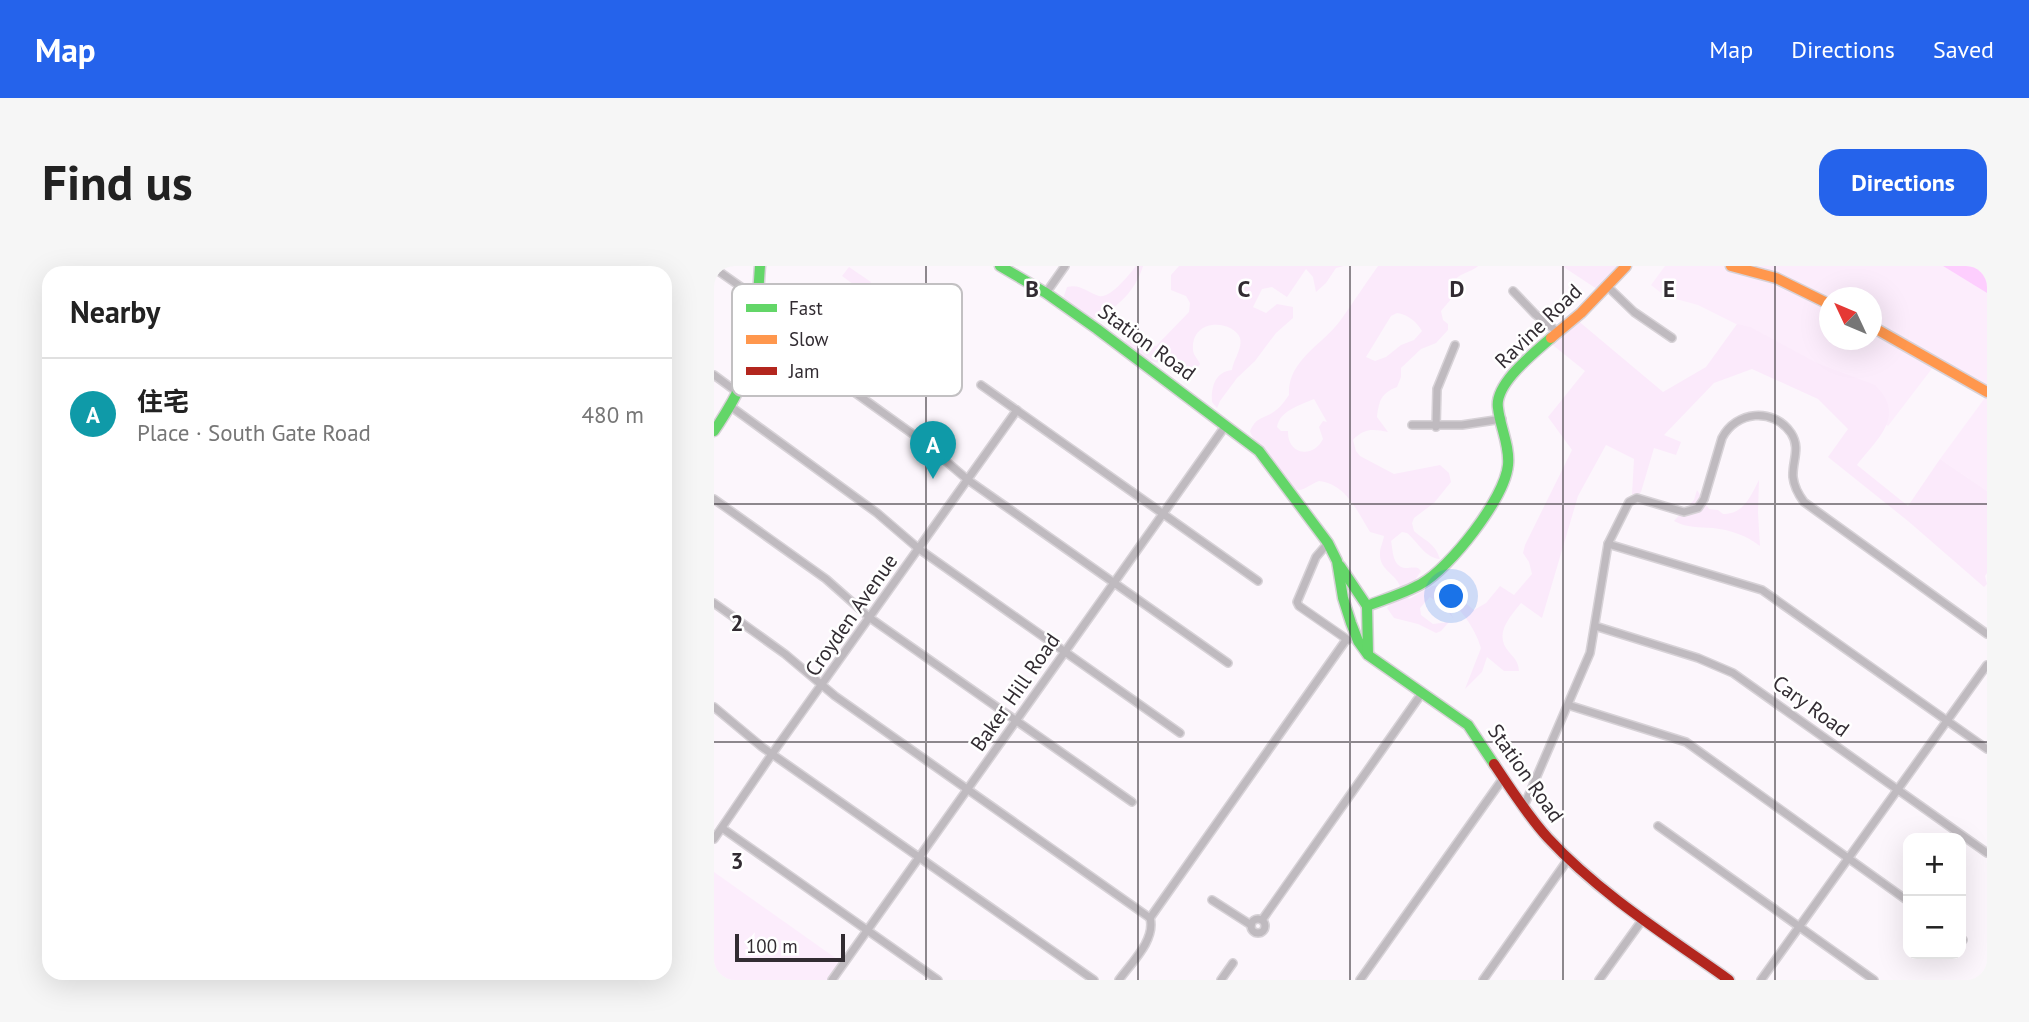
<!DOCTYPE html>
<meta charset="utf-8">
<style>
body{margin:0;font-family:"PT Sans","Noto Sans SC",sans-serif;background:#f6f6f6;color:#222}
.controls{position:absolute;right:21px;bottom:21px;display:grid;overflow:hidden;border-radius:14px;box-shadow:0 7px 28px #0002}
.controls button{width:63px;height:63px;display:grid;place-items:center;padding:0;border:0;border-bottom:2px solid #e0e0e0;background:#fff;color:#222;font:35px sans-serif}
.compass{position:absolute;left:1105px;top:21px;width:63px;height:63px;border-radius:50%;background:#fff;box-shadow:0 7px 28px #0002;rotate:314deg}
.scale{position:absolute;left:21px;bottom:18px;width:110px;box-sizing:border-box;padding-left:7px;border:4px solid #322c32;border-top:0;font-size:19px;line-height:24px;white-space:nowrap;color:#322c32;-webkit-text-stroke:5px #fff;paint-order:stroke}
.you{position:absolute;left:738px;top:331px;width:24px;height:24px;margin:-18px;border:5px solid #fff;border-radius:50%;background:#1a73e8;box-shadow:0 0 0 10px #1a73e833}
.badge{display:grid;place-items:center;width:46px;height:46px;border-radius:50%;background:#2563eb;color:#fff;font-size:23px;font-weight:700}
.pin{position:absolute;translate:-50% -58px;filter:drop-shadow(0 2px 4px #0008)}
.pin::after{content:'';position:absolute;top:37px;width:24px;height:21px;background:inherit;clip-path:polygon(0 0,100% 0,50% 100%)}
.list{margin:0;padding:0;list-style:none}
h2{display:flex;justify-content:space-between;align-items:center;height:91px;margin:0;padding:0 28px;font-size:30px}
h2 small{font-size:23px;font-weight:400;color:#767676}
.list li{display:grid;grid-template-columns:46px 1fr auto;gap:21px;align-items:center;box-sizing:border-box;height:112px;padding:0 28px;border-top:2px solid #e0e0e0}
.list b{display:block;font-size:26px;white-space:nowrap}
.list p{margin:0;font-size:23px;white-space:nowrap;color:#767676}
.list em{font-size:23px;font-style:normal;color:#767676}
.map{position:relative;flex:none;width:1273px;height:714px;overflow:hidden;border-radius:21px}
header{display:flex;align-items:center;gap:42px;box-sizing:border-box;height:98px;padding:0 35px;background:#2563eb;color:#fff}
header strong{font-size:33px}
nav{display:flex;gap:38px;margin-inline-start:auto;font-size:24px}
.intro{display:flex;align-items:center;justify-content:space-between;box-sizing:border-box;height:168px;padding:0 42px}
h1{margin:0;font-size:49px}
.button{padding:18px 32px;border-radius:21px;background:#2563eb;color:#fff;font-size:24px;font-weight:700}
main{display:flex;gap:42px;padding:0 42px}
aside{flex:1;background:#fff;border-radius:21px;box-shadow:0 7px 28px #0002}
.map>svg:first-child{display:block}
.built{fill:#fcedfc;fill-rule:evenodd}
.green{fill:#fbeafb;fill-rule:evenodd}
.water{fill:#fdcefe}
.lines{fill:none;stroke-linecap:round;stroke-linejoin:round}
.street-casing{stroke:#d7d2d7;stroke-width:10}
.fast-casing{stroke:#d7d2d7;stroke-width:13}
.slow-casing{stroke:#d7d2d7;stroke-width:13}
.jam-casing{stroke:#d7d2d7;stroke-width:13}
.street{stroke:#bfbabf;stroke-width:7}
.fast{stroke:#63d668;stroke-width:10}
.slow{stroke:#ff974d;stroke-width:10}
.jam{stroke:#b3261e;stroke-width:10}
.grid{fill:none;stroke:#322c32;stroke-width:2;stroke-opacity:0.55}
.labels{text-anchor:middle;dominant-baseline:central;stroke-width:5;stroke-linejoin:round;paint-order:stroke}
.street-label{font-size:21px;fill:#322c32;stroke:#fff}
.key{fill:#fff;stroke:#c2c0c2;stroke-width:2}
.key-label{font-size:19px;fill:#322c32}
.grid-label{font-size:23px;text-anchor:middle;font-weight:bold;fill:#322c32;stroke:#fff;stroke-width:5;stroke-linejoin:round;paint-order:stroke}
</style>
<header>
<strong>Map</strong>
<nav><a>Map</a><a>Directions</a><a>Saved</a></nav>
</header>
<div class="intro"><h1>Find us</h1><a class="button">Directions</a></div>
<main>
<aside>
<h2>Nearby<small></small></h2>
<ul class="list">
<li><span class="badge" style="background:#0f9aa8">A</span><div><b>住宅</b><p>Place · South Gate Road</p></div><em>480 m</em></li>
</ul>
</aside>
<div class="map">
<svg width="1273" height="714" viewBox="0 0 1273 714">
<rect width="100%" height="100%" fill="#fcf6fc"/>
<g class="built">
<path d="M951,0H1229L1273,27V126L1223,96L1174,160L1080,87L984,39L951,30L937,19ZM1115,32H1157V74H1115Z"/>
<path d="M1273,129V225L1226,193Z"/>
<path d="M0,606L130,698L118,714H0Z"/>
</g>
<g class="green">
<path d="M422,0H429C422,24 402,45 378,53L361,44L349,33L353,21C367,18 372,26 385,30C396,33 415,9 422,0Z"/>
<path d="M465,0H630L622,2L612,17L602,26L599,11L592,3L573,31L558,21L548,23L539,41L552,47L563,38L579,41V52L562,67L541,95L523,112L506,135L503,142L498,136C497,121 501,106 518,104C519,94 529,82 526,72C519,54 477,51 479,84C479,89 484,93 486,98L478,108L470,107L456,97C440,99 419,90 411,75L416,70L433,78L442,80L475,46L476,37L472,30L457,24V9Z"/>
<path d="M664,0H764C756,8 733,8 743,26L727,45L729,54L734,58V64L722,77L707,83L687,102V111L683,121C667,127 665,135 663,151L674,166C659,163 650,162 639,174L642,185L646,190L680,208L726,199L735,207L737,216L720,237L700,252L698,257L700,265C711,275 721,277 726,293C711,292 704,276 693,267L688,266L677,275C679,284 678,300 691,302C696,302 700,301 704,302L707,305L692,328L695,333L718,320L729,319L760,344L772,337L786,320L800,329L818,308L815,296L809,287L811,279L858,184L834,151L871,105L835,76L862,53L949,126L992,101L1023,58L1036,61L1103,97L1161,119C1193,150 1163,173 1143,199L1194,240L1226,193L1273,225V307L1271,310L1273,318L1270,321L1194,255L1114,191L1134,163L1104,133L1038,103L1000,117L950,169L967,176L962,189L940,182L927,226L923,230L918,228L920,193L892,179L864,230L828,352L807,337C796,351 779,368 795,386C801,393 804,395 805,405H790L773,391L768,406L751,423L767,382C760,360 746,340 726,328L740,353L731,342L716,331L706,342L707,349L719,358L735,356L727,365L722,367L704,358L680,352L673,342L681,332L686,320C681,307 665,304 666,287C666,282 669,276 670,270L656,266C643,245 632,218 605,215C599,217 590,224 585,224C573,224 562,198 556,191C549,182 539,176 536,165C543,151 546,154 558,147C565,143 570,136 575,129C573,95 608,79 626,55C639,37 651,18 664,0ZM683,47C693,48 703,56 708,65L700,74L687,79L672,91L661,95L652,91L677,50ZM600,133L613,156L609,155L605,161L609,173C599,193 573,189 574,165H567L563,161C566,144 587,139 600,133Z"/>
<path d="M848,0H912L889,27Z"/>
<path d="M135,1L157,16L150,26L128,10Z"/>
<path d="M1045,214L1044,247L1046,280C1032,269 1016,264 999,262C985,261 973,262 960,255L980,234L983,224L995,243L1004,244L1009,248C1030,248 1036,231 1045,214Z"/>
</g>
<path class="water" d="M1229,0H1273V27Z"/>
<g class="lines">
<g class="street-casing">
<g id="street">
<path d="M0,2L30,23L44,30"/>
<path d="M893,20L920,46L958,72"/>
<path d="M799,25L821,48L845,67"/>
<path d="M332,27L351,0"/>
<path d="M41,55L207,174L254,214L514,397"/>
<path d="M0,109L23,126"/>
<path d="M267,119L544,315"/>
<path d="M16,140L163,247L205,283L466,467"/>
<path d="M698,159H748L788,153"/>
<path d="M722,161L723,123L741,79"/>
<path d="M0,233L112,313L156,352L418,536"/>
<path d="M614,277L602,291L583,336L585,340L634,374"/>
<path d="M894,278L1048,324L1273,483"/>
<path d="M0,337L71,388L121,430L436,652"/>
<path d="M881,360L984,392L1019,407L1273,587"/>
<path d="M854,439L972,476L1194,635"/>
<path d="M0,441L48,481L380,714"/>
<path d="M810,540L876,387L894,278L915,236L923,232L970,246L984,242L990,233L1008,172C1022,145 1059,141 1077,167C1087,182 1078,195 1079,211C1080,220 1084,228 1090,236L1273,368"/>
<path d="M944,560L1160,714"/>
<path d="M8,562L224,714"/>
<path d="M0,573L58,488L303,144"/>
<path d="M498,634L537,659"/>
<path d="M436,652L632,374"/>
<circle cx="544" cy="660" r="7"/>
<path d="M548,654L708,427"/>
<path d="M1247,672L1249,674"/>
<path d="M118,714L512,159"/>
<path d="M405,714C417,697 442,674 436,652"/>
<path d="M507,714L519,697"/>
<path d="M646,714L790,511"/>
<path d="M769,714L855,592"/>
<path d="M885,714L929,653"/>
<path d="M1047,714L1273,399"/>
</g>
</g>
<g class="fast-casing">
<g id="fast">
<path d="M286,0L332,27L383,63L545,185L614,277L623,295L629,332L637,357L644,375L654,389L754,459L780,498"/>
<path d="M0,165C10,150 20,135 27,118C43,81 43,40 46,0"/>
<path d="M626,300L653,340"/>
<path d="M653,340C671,333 691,327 707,318C736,302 791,232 794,199C796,180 786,161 784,142C780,118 820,87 837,72"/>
<path d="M653,340L654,388"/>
</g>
</g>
<g class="slow-casing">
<g id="slow">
<path d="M1017,0L1062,12L1115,38"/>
<path d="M1157,60L1273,126"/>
<path d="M837,72L867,47L912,0"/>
</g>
</g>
<g class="jam-casing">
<path id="jam" d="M780,498C797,523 813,549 834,572C886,628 953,670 1015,714"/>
</g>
<use href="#street" class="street"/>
<use href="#fast" class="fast"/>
<use href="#slow" class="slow"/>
<use href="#jam" class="jam"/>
</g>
<path class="grid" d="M212,0V714M424,0V714M636,0V714M849,0V714M1061,0V714M0,238H1273M0,476H1273"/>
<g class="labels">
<g class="street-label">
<text transform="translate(824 60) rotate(-44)">Ravine Road</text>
<text transform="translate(433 76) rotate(36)">Station Road</text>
<text transform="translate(137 349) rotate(-55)">Croyden Avenue</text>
<text transform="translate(301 426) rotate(-55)">Baker Hill Road</text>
<text transform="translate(1097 440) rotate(36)">Cary Road</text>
<text transform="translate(812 507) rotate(55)">Station Road</text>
</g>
</g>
<rect x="18" y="18" width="230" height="112" rx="10" class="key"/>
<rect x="32" y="38" width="31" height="8" fill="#63d668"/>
<rect x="32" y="69" width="31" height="9" fill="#ff974d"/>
<rect x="32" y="101" width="31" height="8" fill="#b3261e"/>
<g class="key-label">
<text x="75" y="49">Fast</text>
<text x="75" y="80">Slow</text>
<text x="75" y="112">Jam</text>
</g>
<g class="grid-label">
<text x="318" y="31">B</text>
<text x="530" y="31">C</text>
<text x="743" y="31">D</text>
<text x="955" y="31">E</text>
<text x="23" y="365">2</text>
<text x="23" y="603">3</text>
</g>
</svg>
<div class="controls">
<button>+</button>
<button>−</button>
</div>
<svg class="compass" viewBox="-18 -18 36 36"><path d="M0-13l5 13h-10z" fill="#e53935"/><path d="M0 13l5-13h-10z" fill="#767676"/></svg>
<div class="scale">100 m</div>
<div class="you"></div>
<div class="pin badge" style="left:219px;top:213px;background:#0f9aa8">A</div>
</div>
</main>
